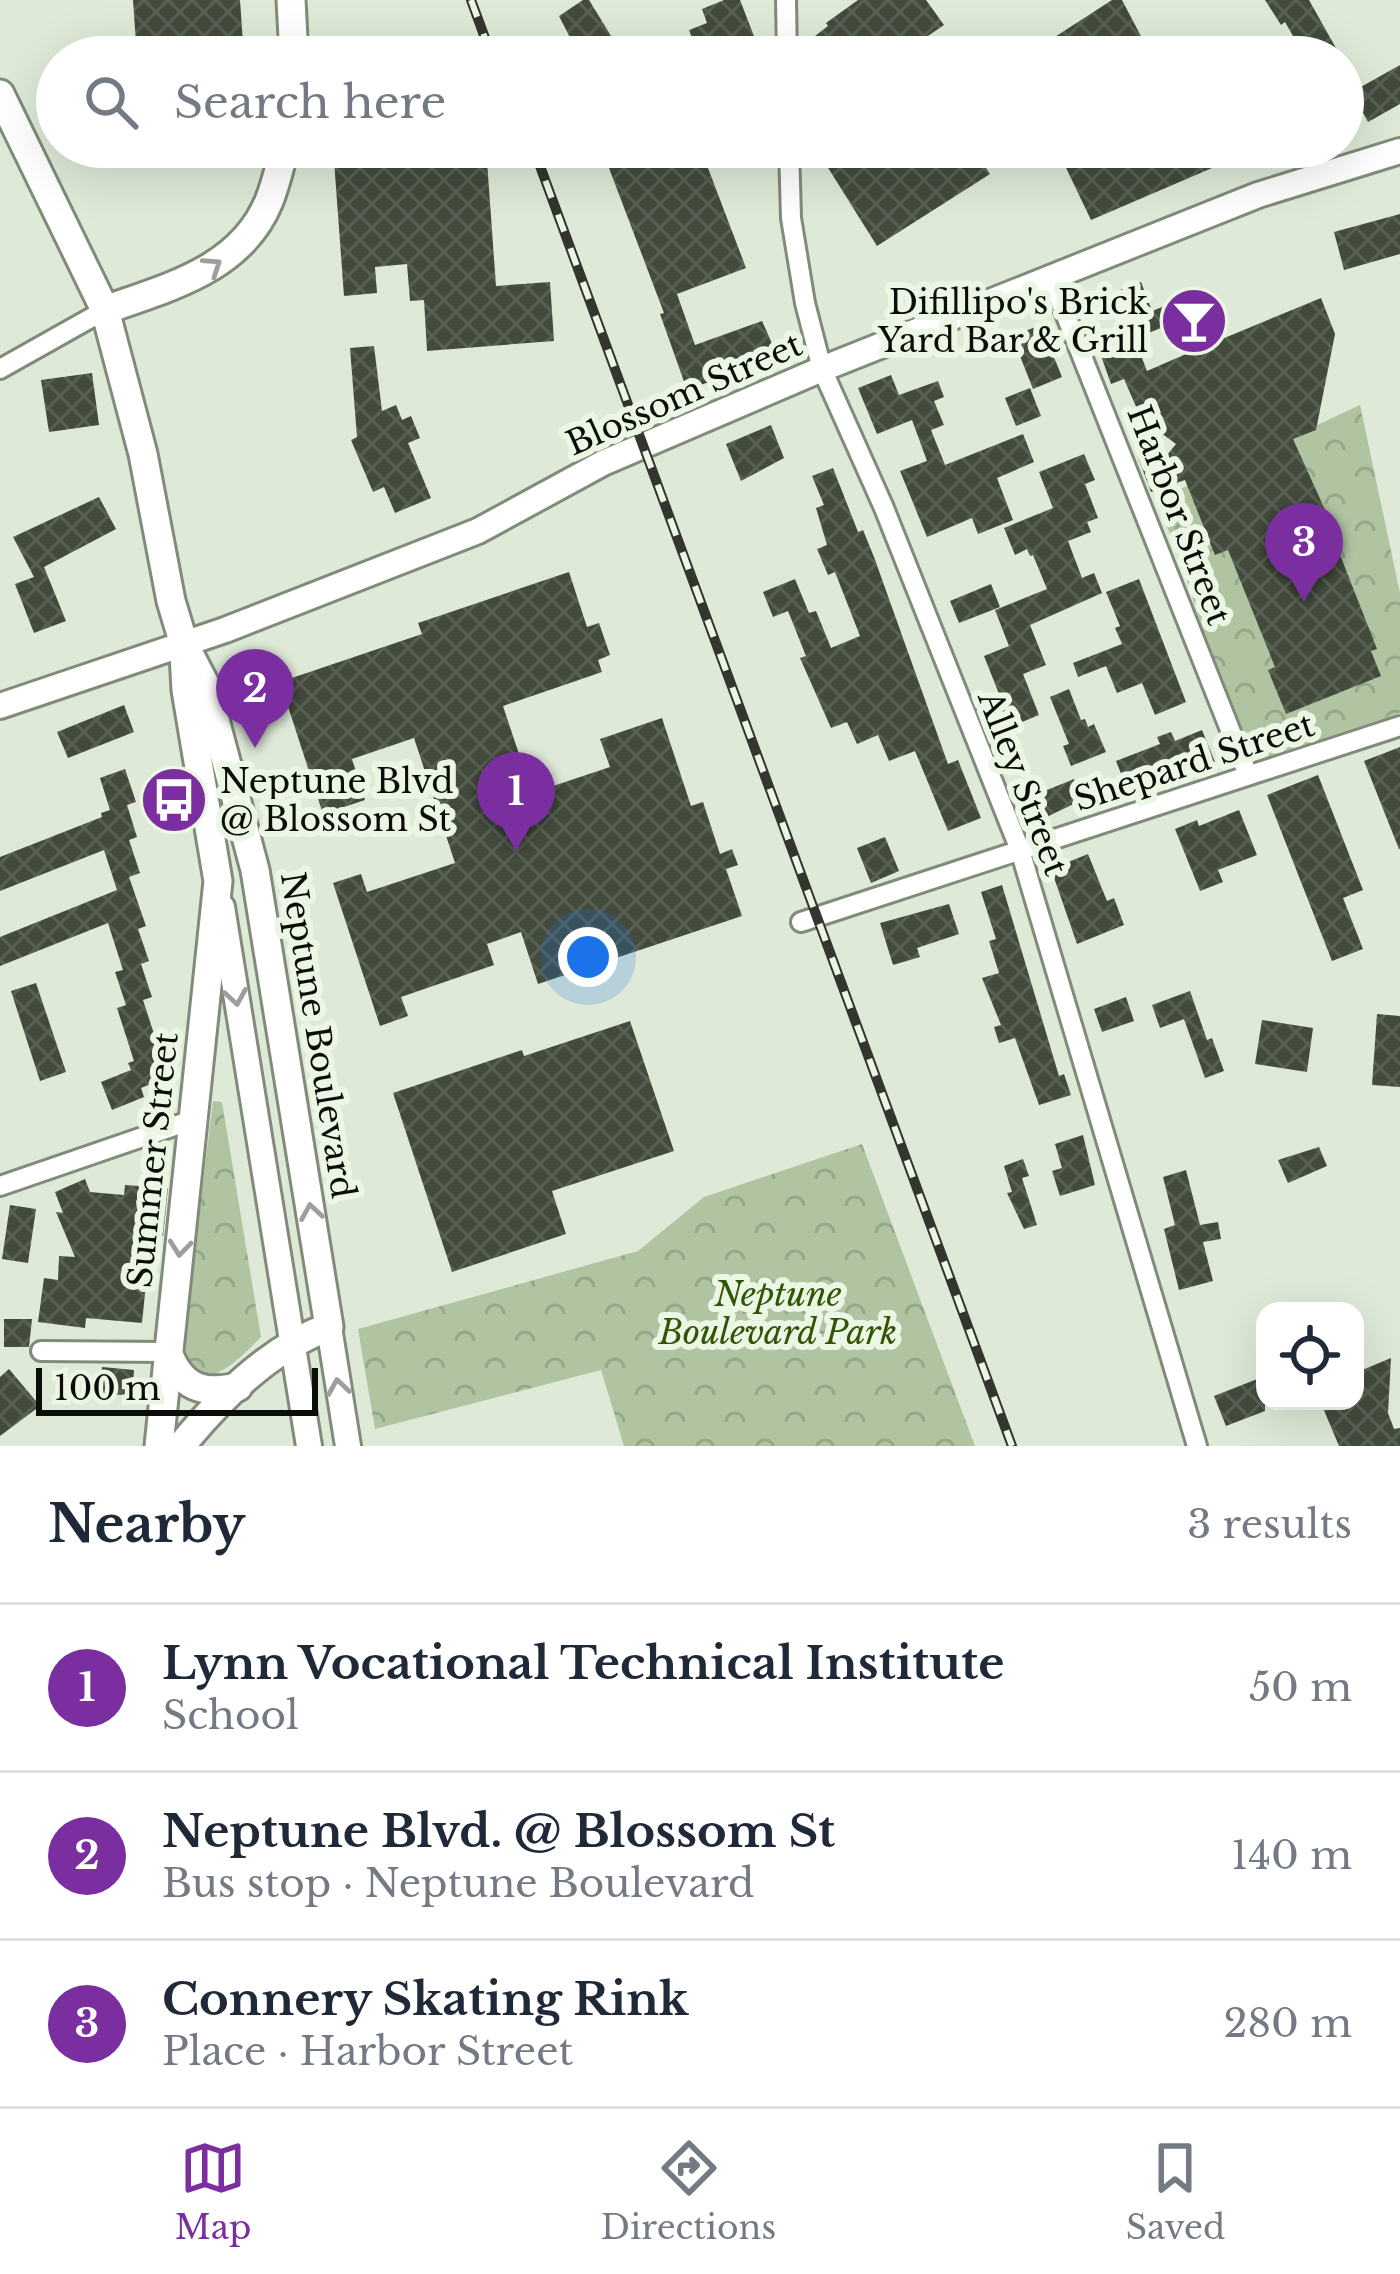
<!DOCTYPE html>
<meta charset="utf-8">
<style>
body{margin:0;font-family:"Libre Baskerville",serif;background:#f6f6f7;color:#1f2937}
.controls{position:absolute;right:36px;bottom:36px;display:grid;overflow:hidden;border-radius:24px;box-shadow:0 12px 48px #0002}
.controls button{width:108px;height:108px;display:grid;place-items:center;padding:0;border:0;border-bottom:3px solid #e0e1e3;background:#fff;color:#1f2937;font:60px sans-serif}
.scale{position:absolute;left:36px;bottom:30px;width:282px;box-sizing:border-box;padding-left:12px;border:6px solid #0b0e08;border-top:0;font-size:33px;line-height:42px;white-space:nowrap;color:#0b0e08;-webkit-text-stroke:9px #ebf6e4;paint-order:stroke}
.you{position:absolute;left:588px;top:957px;width:42px;height:42px;margin:-30px;border:9px solid #fff;border-radius:50%;background:#1a73e8;box-shadow:0 0 0 18px #1a73e833}
.badge{display:grid;place-items:center;width:78px;height:78px;border-radius:50%;background:#7b2e9f;color:#fff;font-size:39px;font-weight:700}
.pin{position:absolute;translate:-50% -99px;filter:drop-shadow(0 3px 6px #0008)}
.pin::after{content:'';position:absolute;top:63px;width:42px;height:36px;background:inherit;clip-path:polygon(0 0,100% 0,50% 100%)}
.list{margin:0;padding:0;list-style:none}
h2{display:flex;justify-content:space-between;align-items:center;height:156px;margin:0;padding:0 48px;font-size:51px}
h2 small{font-size:39px;font-weight:400;color:#747a83}
.list li{display:grid;grid-template-columns:78px 1fr auto;gap:36px;align-items:center;box-sizing:border-box;height:168px;padding:0 48px;border-top:3px solid #e0e1e3}
.list b{display:block;font-size:45px;white-space:nowrap}
.list p{margin:0;font-size:39px;white-space:nowrap;color:#747a83}
.list em{font-size:39px;font-style:normal;color:#747a83}
.icon{flex:none;width:66px;height:66px;fill:none;stroke:currentColor;stroke-width:2;stroke-linecap:round;stroke-linejoin:round}
.map{position:relative;flex:none;width:1400px;height:1446px;overflow:hidden}
.search{position:absolute;background:#fff;box-shadow:0 12px 48px #0002;left:36px;right:36px;top:36px;height:132px;display:flex;align-items:center;gap:30px;box-sizing:border-box;padding:0 42px;border-radius:66px;color:#747a83;font-size:45px}
.sheet{height:660px;background:#fff}
nav{display:flex;justify-content:space-around;align-items:center;box-sizing:border-box;height:168px;border-top:3px solid #e0e1e3;background:#fff;font-size:33px;color:#747a83}
nav a{display:grid;justify-items:center;gap:6px}
nav .on{color:#7b2e9f}
.map>svg:first-child{display:block}
.park{fill:url(#park-crowns)}
.building{fill:url(#building-cross-hatch)}
.lines{fill:none;stroke-linecap:round;stroke-linejoin:round}
.minor-casing{stroke:#818b7a;stroke-width:24}
.tertiary-casing{stroke:#818b7a;stroke-width:30}
.secondary-casing{stroke:#818b7a;stroke-width:33}
.minor{stroke:#fff;stroke-width:18}
.tertiary{stroke:#fff;stroke-width:24}
.secondary{stroke:#fff;stroke-width:27}
.rail-casing{stroke:#32362e;stroke-width:10}
.rail{stroke:#ebf6e4;stroke-width:6;stroke-dasharray:18;stroke-linecap:butt}
.oneway{stroke:#9d9f9c}
.labels{text-anchor:middle;dominant-baseline:central;stroke-width:12;stroke-linejoin:round;paint-order:stroke}
.poi-label{font-size:33px;fill:#0b0e08;stroke:#ebf6e4;text-anchor:end}
.street-label{font-size:33px;fill:#0b0e08;stroke:#ebf6e4}
.park-label{font-size:33px;font-style:italic;fill:#315506;stroke:#ebf6e4}
</style>
<div class="map">
<svg width="1400" height="1446" viewBox="0 0 1400 1446">
<defs>
<pattern id="park-crowns" width="20" height="18" patternUnits="userSpaceOnUse" patternTransform="scale(3)"><rect width="20" height="18" fill="#b0c4a2"/><path d="M2 6a3 3 0 1 1 6 0M12 15a3 3 0 1 1 6 0" fill="none" stroke="#96a78a"/></pattern>
<pattern id="building-cross-hatch" width="8" height="8" patternUnits="userSpaceOnUse" patternTransform="scale(3)"><rect width="8" height="8" fill="#424b3c"/><path d="M0 0l8 8M0 8l8-8" fill="none" stroke="#596154"/></pattern>
</defs>
<rect width="100%" height="100%" fill="#dee9d7"/>
<g class="park">
<path d="M1360,405L1400,593V713L1244,765L1185,574L1157,500Z"/>
<path d="M213,1101L222,1102L261,1337C239,1359 195,1407 183,1346Z"/>
<path d="M862,1144L975,1446H624L601,1370L375,1429L358,1329L638,1251L704,1197Z"/>
</g>
<g class="building">
<path d="M133,0H240L244,57H137Z"/>
<path d="M583,0H589L624,57H580L559,16Z"/>
<path d="M724,0H740L757,44L731,54L732,57H699L689,30L707,23L702,9Z"/>
<path d="M858,0H926L944,25L897,57H829L815,36L828,26L826,23Z"/>
<path d="M1112,0H1122L1143,40L1117,57H1024Z"/>
<path d="M1265,0H1309L1341,57H1305L1285,22L1281,25Z"/>
<path d="M1343,61L1359,88L1400,65V104L1368,122L1357,102L1343,110Z"/>
<path d="M333,147H486L496,286L550,282L554,341L427,351L424,300L410,301L407,264L375,267L377,293L344,296Z"/>
<path d="M601,147H700L746,268L677,294L695,345L762,321L779,359L774,370L721,389L717,379L687,390L660,314L664,313Z"/>
<path d="M815,147H972L990,174L877,246Z"/>
<path d="M1056,147H1111L1114,153L1131,147H1209L1219,165L1091,220Z"/>
<path d="M1400,214V254L1344,270L1334,232Z"/>
<path d="M1141,282L1152,311L1203,291L1222,339L1321,298L1335,334L1316,430L1293,439L1341,545L1337,547L1377,649L1371,651L1381,676L1286,714L1268,670L1275,667L1228,550L1215,555L1185,480L1151,492L1137,455L1155,470L1176,444L1141,418L1124,379L1111,384L1100,353L1135,340L1147,371L1186,354L1174,323L1138,337L1120,290Z"/>
<path d="M1041,325L1062,377L1033,389L1012,336Z"/>
<path d="M374,346L382,411L396,405L402,420L411,416L420,438L408,443L431,498L395,513L384,487L373,492L351,440L357,437L350,348Z"/>
<path d="M92,373L99,425L49,432L41,380Z"/>
<path d="M891,375L899,395L938,381L944,397L934,401L944,425L931,430L945,465L1023,434L1034,462L997,478L1013,520L978,534L972,518L927,537L900,471L927,461L912,420L877,434L858,388Z"/>
<path d="M1030,388L1041,416L1016,426L1005,398Z"/>
<path d="M771,425L784,458L741,481L726,444Z"/>
<path d="M1084,454L1095,480L1085,484L1098,518L1087,522L1091,532L1068,541L1082,578L1094,573L1102,593L1030,625L1046,665L1023,674L1039,715L1003,730L992,702L1001,699L984,656L1009,646L995,610L1047,589L1033,555L1030,556L1027,549L1015,555L1004,528L1053,508L1039,472Z"/>
<path d="M833,468L858,532L863,530L874,557L948,764L958,760L981,818L948,831L915,751L889,761L878,735L857,744L847,722L831,728L800,658L806,656L788,611L773,617L763,592L795,579L809,613L816,611L831,648L860,636L835,572L828,575L817,549L827,545L816,508L824,505L812,476Z"/>
<path d="M99,497L116,529L44,567L66,621L34,633L15,584L34,577L13,537Z"/>
<path d="M569,572L587,627L599,623L610,655L598,660L602,672L503,706L532,793L610,767L600,739L662,718L691,806L703,802L720,854L732,849L738,865L726,869L742,916L538,984L521,932L487,944L494,965L401,997L408,1016L380,1026L333,883L361,874L367,892L455,863L414,738L352,759L365,800L323,814L280,682L422,634L418,623Z"/>
<path d="M1139,579L1186,702L1155,715L1142,683L1117,693L1106,666L1078,677L1073,663L1122,644L1115,628L1120,626L1106,592Z"/>
<path d="M991,584L1000,607L959,623L950,601Z"/>
<path d="M1069,689L1081,720L1085,719L1088,727L1094,724L1106,752L1071,766L1063,746L1069,744L1050,697Z"/>
<path d="M124,705L134,732L68,758L57,732Z"/>
<path d="M1202,730L1215,762L1130,796L1116,761L1160,744L1157,737L1171,732L1175,741Z"/>
<path d="M1400,747V849H1399L1364,761Z"/>
<path d="M125,769L136,802L127,805L137,837L129,840L140,873L129,877L146,926L138,929L149,961L141,964L152,997L143,1000L168,1077L141,1088L144,1097L112,1110L101,1082L131,1070L128,1063L134,1061L117,1008L126,1005L115,972L123,970L108,923L0,966V937L117,890L104,850L0,891V857L102,817L101,813L110,810L100,778Z"/>
<path d="M1318,775L1363,890L1343,898L1363,949L1332,961L1267,795Z"/>
<path d="M1074,779L1082,800L1034,823L1025,799Z"/>
<path d="M1239,810L1257,855L1218,870L1223,882L1200,891L1175,829L1197,820L1199,826Z"/>
<path d="M885,837L899,871L871,883L857,848Z"/>
<path d="M1088,854L1107,901L1114,898L1124,925L1077,944L1051,869Z"/>
<path d="M1002,885L1059,1076L1064,1074L1071,1095L1039,1105L1015,1038L999,1043L994,1027L1001,1025L982,978L999,973L989,941L996,939L981,892Z"/>
<path d="M949,904L959,934L917,948L920,957L893,965L880,923Z"/>
<path d="M36,983L66,1072L40,1081L11,991Z"/>
<path d="M1190,991L1207,1040L1212,1038L1224,1071L1205,1078L1184,1019L1160,1028L1152,1005Z"/>
<path d="M1126,997L1134,1021L1102,1032L1094,1009Z"/>
<path d="M1377,1014L1400,1016V1087L1372,1085Z"/>
<path d="M1262,1020L1313,1028L1307,1072L1255,1064Z"/>
<path d="M630,1021L674,1151L552,1191L566,1234L452,1272L393,1093L522,1050L524,1056Z"/>
<path d="M1083,1135L1095,1185L1060,1196L1052,1171L1062,1168L1055,1144Z"/>
<path d="M1319,1147L1327,1166L1288,1183L1278,1160Z"/>
<path d="M1023,1159L1029,1176L1022,1178L1037,1225L1024,1229L1007,1193L1012,1192L1004,1166Z"/>
<path d="M1186,1170L1200,1225L1218,1222L1221,1239L1203,1242L1213,1281L1179,1290L1164,1229L1175,1225L1163,1177Z"/>
<path d="M85,1179L90,1192L124,1195L125,1185L168,1188L163,1236L151,1235L142,1323L86,1318L85,1328L38,1322L44,1278L58,1280L59,1256L75,1257L56,1212L63,1213L55,1192Z"/>
<path d="M10,1205L36,1209L28,1263L2,1259Z"/>
<path d="M4,1319H32L29,1347H4Z"/>
<path d="M1391,1358L1388,1413L1394,1429L1400,1428V1446H1339L1320,1401H1355V1373Z"/>
<path d="M102,1367L134,1370L132,1396L100,1393Z"/>
<path d="M9,1369L40,1406L0,1436V1377Z"/>
<path d="M1265,1376V1411L1226,1426L1214,1396Z"/>
</g>
<g class="lines">
<g class="minor-casing">
<g id="minor">
<path d="M786,0L787,57"/>
<path d="M789,147L791,218L805,303L822,369L884,508L1020,850L1197,1446"/>
<path d="M1051,278L1248,775"/>
<path d="M0,369L105,310"/>
<path d="M801,922L1400,726"/>
<path d="M0,1186L195,1119"/>
<path d="M41,1351L168,1352"/>
</g>
</g>
<g class="tertiary-casing">
<g id="tertiary">
<path d="M0,706L225,630L478,531L603,463L822,369L1258,195L1400,151"/>
<path d="M222,907L309,1446"/>
<path d="M329,1327L348,1446"/>
</g>
</g>
<g class="secondary-casing">
<g id="secondary">
<path d="M291,0L294,57"/>
<path d="M0,94L105,310L143,454L171,601L184,644L206,686L255,870L329,1327C270,1348 220,1398 181,1446"/>
<path d="M105,310C168,287 241,270 269,201C276,184 280,165 285,147"/>
<path d="M168,1352C181,1387 202,1395 238,1387"/>
<path d="M159,1446L218,881L186,690L184,654"/>
</g>
</g>
<use href="#minor" class="minor"/>
<use href="#tertiary" class="tertiary"/>
<use href="#secondary" class="secondary"/>
<g class="rail-casing">
<g id="rail">
<path d="M471,0L492,57"/>
<path d="M533,147L1012,1446"/>
</g>
</g>
<use href="#rail" class="rail"/>
</g>
<defs><path id="oneway-chevron" d="M-2-3.5L2.5 0L-2 3.5" fill="none" stroke-width="1.6" stroke-linecap="round" stroke-linejoin="round" transform="scale(3)"/></defs>
<g class="oneway">
<use href="#oneway-chevron" transform="translate(213 266) rotate(-34)"/>
<use href="#oneway-chevron" transform="translate(236 997) rotate(81)"/>
<use href="#oneway-chevron" transform="translate(311 1212) rotate(-99)"/>
<use href="#oneway-chevron" transform="translate(180 1248) rotate(96)"/>
<use href="#oneway-chevron" transform="translate(338 1387) rotate(-99)"/>
</g>
<defs>
<g id="bar-disc" transform="scale(3.45)"><circle r="9.5" fill="#7b2e9f" stroke="#ebf6e4"/><path d="M-6-5H6L.8 .8V4.5H3.5V6h-7V4.5H-.8V.8Z" fill="#fff"/></g>
<g id="bus-disc" transform="scale(3.45)"><circle r="9.5" fill="#7b2e9f" stroke="#ebf6e4"/><path d="M-5-6H5V4H4V6H2V4H-2V6H-4V4H-5ZM-3.5-4V0h7V-4ZM-3.5 1.2v1.5H-2V1.2ZM2 1.2v1.5H3.5V1.2Z" fill="#fff"/></g>
</defs>
<g fill-rule="evenodd">
<use href="#bar-disc" x="1194" y="321"/>
<use href="#bus-disc" x="174" y="800"/>
</g>
<g class="labels">
<g class="poi-label">
<text x="1148" y="302">Difillipo's Brick<tspan x="1148" dy="38">Yard Bar &amp; Grill</tspan></text>
<text x="220" y="781" text-anchor="start">Neptune Blvd<tspan x="220" dy="38">@ Blossom St</tspan></text>
</g>
<g class="street-label">
<text transform="translate(684 394) rotate(-24)">Blossom Street</text>
<text transform="translate(1179 515) rotate(69)">Harbor Street</text>
<text transform="translate(1194 762) rotate(-18)">Shepard Street</text>
<text transform="translate(1023 783) rotate(69)">Alley Street</text>
<text transform="translate(318 1035) rotate(81)">Neptune Boulevard</text>
<text transform="translate(153 1160) rotate(-84)">Summer Street</text>
</g>
<g class="park-label">
<text x="778" y="1294">Neptune<tspan x="778" dy="38">Boulevard Park</tspan></text>
</g>
</g>
</svg>
<div class="controls">
<button><svg class="icon" aria-label="locate" viewBox="0 0 24 24"><circle cx="12" cy="12" r="6"/><path d="M12 2v4M12 18v4M2 12h4M18 12h4"/></svg></button>
</div>
<div class="scale">100 m</div>
<div class="you"></div>
<div class="pin badge" style="left:516px;top:851px">1</div>
<div class="pin badge" style="left:255px;top:748px">2</div>
<div class="pin badge" style="left:1304px;top:602px">3</div>
<div class="search"><svg class="icon" aria-label="search" viewBox="0 0 24 24"><circle cx="10" cy="10" r="6"/><path d="M15 15l6 6"/></svg>Search here</div>
</div>
<section class="sheet">
<h2>Nearby<small>3 results</small></h2>
<ul class="list">
<li><span class="badge">1</span><div><b>Lynn Vocational Technical Institute</b><p>School</p></div><em>50 m</em></li>
<li><span class="badge">2</span><div><b>Neptune Blvd. @ Blossom St</b><p>Bus stop · Neptune Boulevard</p></div><em>140 m</em></li>
<li><span class="badge">3</span><div><b>Connery Skating Rink</b><p>Place · Harbor Street</p></div><em>280 m</em></li>
</ul>
</section>
<nav>
<a class="on"><svg class="icon" aria-label="map" viewBox="0 0 24 24"><path d="M3 6l6-2 6 2 6-2v14l-6 2-6-2-6 2zM9 4v14M15 6v14"/></svg>Map</a>
<a><svg class="icon" aria-label="directions" viewBox="0 0 24 24"><path d="M12 3l9 9-9 9-9-9zM9 14v-3h6M13 9l2 2-2 2"/></svg>Directions</a>
<a><svg class="icon" aria-label="saved" viewBox="0 0 24 24"><path d="M7 4h10v16l-5-4-5 4z"/></svg>Saved</a>
</nav>
